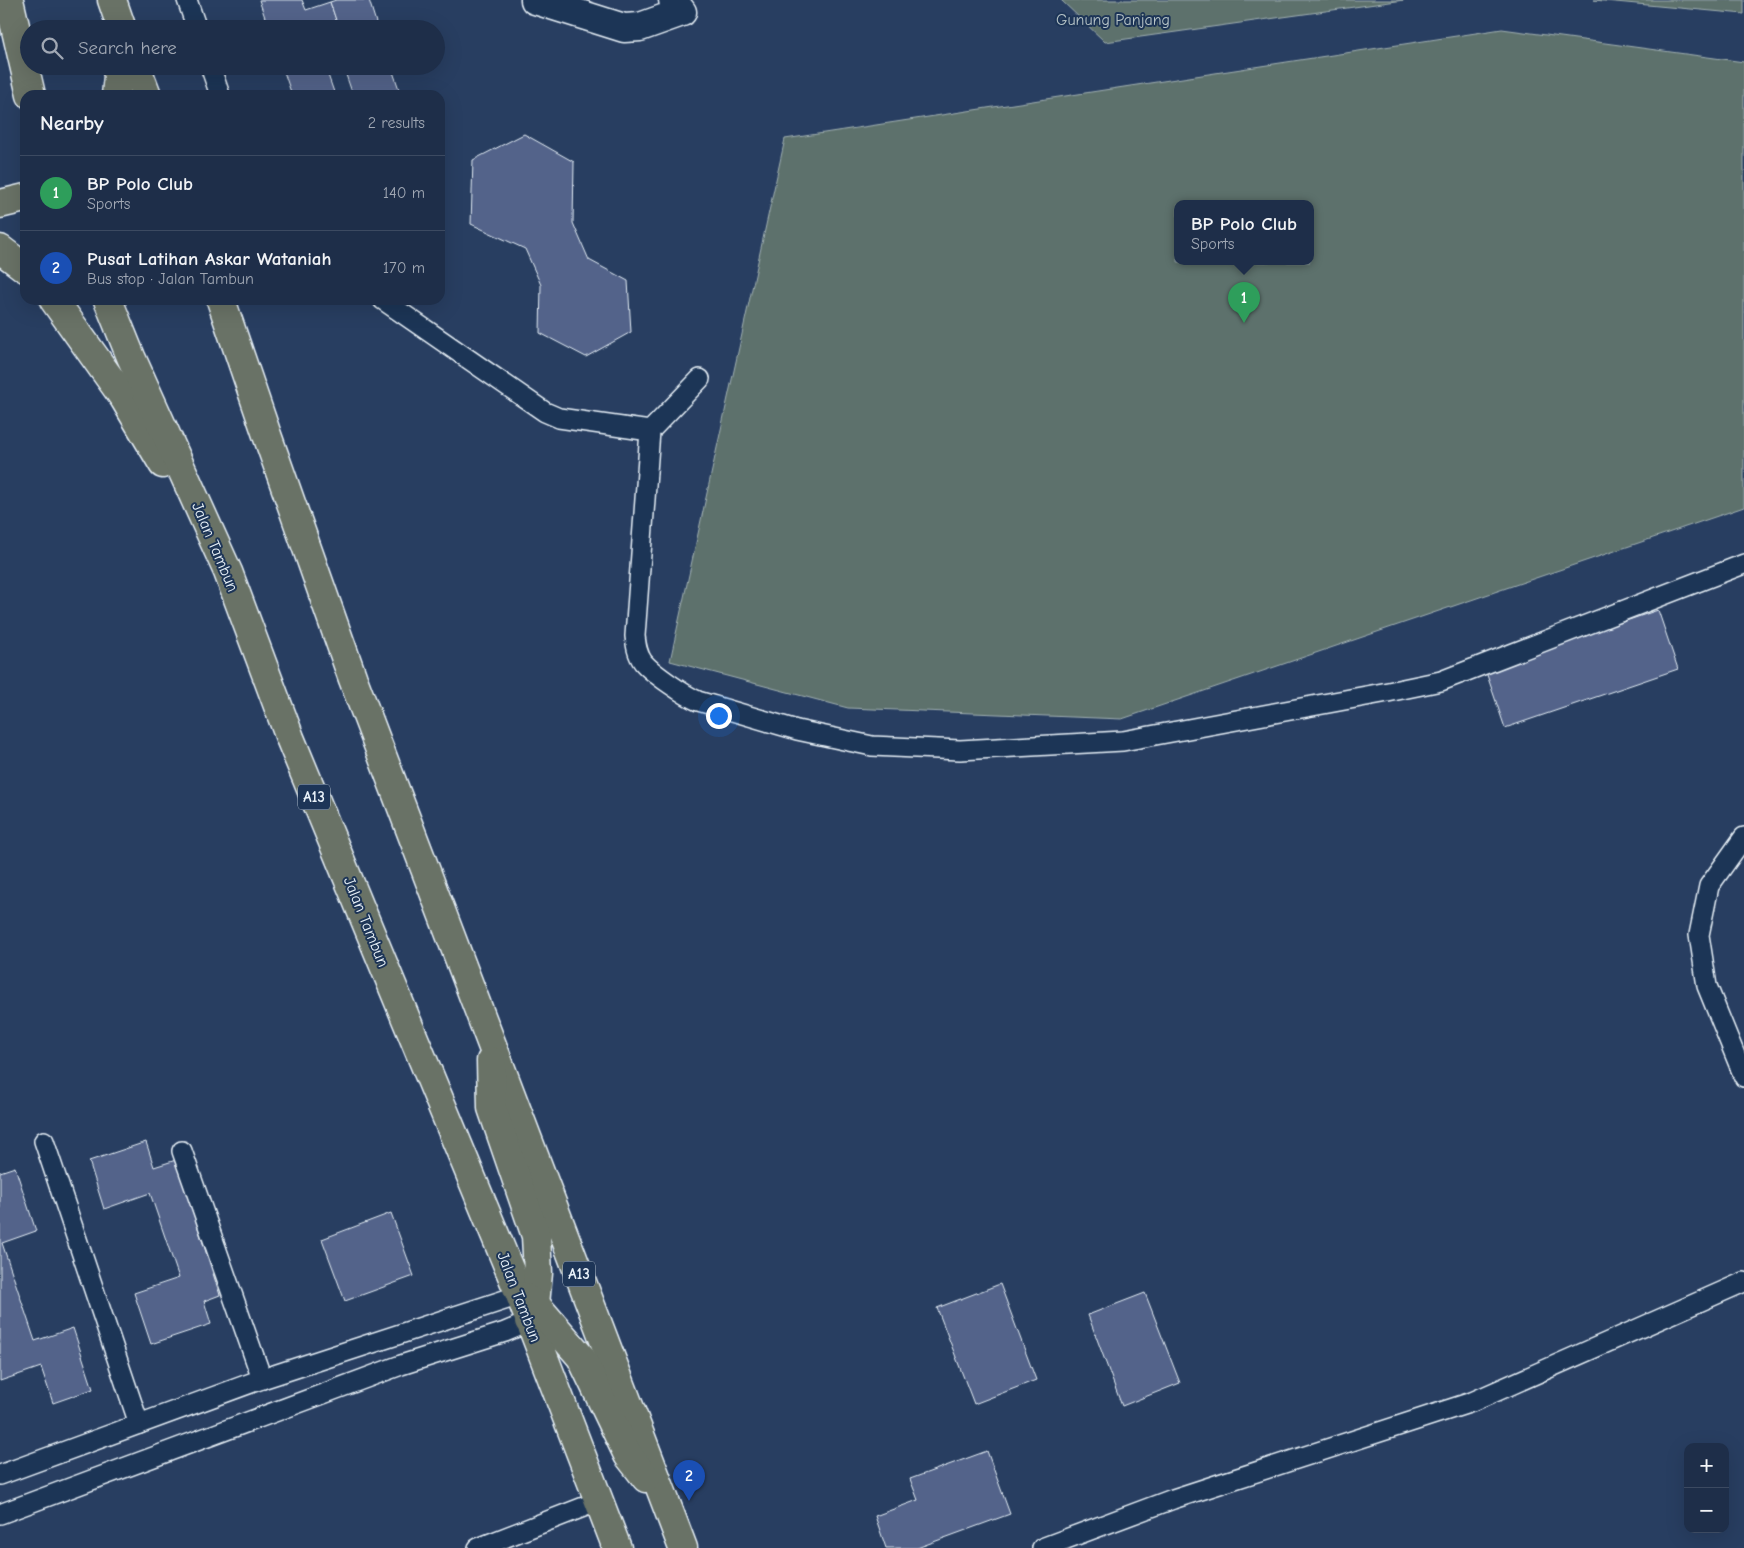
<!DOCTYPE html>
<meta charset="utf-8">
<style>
body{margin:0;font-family:"Comic Neue",sans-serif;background:#2b3a53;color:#f1f3f6}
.controls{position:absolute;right:15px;bottom:15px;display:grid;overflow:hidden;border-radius:10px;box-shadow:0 5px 20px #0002}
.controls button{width:45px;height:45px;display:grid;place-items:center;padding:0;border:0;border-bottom:1px solid #3c4a61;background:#1e2e49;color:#f1f3f6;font:25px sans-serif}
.you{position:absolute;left:718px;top:715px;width:18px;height:18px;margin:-12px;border:4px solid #fff;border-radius:50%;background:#1a73e8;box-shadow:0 0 0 8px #1a73e833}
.badge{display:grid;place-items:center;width:32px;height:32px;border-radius:50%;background:#8bbbb9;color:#fff;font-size:16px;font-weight:700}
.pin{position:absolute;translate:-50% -41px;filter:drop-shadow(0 1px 2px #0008)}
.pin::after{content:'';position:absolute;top:26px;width:18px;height:15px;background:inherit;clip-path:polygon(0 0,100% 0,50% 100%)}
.popup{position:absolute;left:1174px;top:200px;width:140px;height:65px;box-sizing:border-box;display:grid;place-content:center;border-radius:10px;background:#1e2e49;filter:drop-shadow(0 1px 4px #0005);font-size:16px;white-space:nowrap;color:#a1a8b4}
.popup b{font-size:19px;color:#f1f3f6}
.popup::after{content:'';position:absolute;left:50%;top:100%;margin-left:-10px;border:10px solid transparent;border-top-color:#1e2e49}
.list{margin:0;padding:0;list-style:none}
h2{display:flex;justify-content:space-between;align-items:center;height:65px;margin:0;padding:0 20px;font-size:21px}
h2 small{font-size:16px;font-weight:400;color:#a1a8b4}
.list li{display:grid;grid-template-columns:32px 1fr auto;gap:15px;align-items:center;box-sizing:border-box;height:75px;padding:0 20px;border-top:1px solid #3c4a61}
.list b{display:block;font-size:19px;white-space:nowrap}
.list p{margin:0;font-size:16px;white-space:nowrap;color:#a1a8b4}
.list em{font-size:16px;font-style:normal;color:#a1a8b4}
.icon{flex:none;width:28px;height:28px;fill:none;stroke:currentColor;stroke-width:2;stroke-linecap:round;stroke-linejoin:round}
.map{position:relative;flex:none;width:1744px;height:1548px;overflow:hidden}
.search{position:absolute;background:#1e2e49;box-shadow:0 5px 20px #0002;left:20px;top:20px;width:425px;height:55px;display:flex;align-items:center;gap:12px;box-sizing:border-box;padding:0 18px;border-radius:28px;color:#a1a8b4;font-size:19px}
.panel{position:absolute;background:#1e2e49;box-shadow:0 5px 20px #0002;left:20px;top:90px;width:425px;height:215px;border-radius:15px}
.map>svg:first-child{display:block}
.green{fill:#5d716c;stroke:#a2b1b2;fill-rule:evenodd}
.building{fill:#52638a;stroke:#e8f1f8}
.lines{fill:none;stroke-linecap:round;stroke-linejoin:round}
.lane-casing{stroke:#e8f1f8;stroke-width:22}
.street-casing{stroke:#e8f1f8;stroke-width:31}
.primary-casing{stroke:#e8f1f8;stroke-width:31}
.lane{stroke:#1d3557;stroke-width:19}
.street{stroke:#1d3557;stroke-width:28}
.primary{stroke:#697266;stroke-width:28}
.labels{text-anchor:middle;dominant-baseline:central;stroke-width:4;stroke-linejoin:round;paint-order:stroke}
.shield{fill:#1d3557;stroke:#abb9c8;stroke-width:1}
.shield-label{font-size:15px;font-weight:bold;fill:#e8f1f8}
.park-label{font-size:16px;fill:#b7c4c7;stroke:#1d3557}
.street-label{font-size:16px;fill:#e8f1f8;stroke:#1d3557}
</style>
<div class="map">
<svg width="1744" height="1548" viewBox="0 0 1744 1548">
<rect width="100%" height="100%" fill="#283e61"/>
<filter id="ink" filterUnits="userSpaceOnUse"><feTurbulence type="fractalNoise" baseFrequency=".02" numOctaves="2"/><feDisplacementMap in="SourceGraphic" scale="10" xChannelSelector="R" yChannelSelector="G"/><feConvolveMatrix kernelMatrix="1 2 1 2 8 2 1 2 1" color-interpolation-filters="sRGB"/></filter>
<g filter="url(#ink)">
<g class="green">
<path d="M1061,0H1404L1105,42Z"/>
<path d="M1594,0H1744V14Z"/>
<path d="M1502,29L1744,62V507L1122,719L848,708L670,661L785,139ZM1178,204H1310V262H1178Z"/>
</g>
<g class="building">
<path d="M259,0H302L306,10L330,2L339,29H269Z"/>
<path d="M336,0H369L378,29H339L330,2Z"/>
<path d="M282,66H352V67L328,75L335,95H292Z"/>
<path d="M391,66L401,95H353L344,69L352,66Z"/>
<path d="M524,134L574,162L573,223L589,260L628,281L631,332L586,357L540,333L541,285L525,249L471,224L473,160Z"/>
<path d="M1658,610L1678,669L1505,728L1485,669Z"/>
<path d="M146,1142L154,1167L176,1160L220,1295L204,1301L211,1324L151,1344L134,1293L179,1278L150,1193L104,1209L89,1161Z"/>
<path d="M15,1167L36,1231L2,1243L35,1341L73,1328L93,1389L53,1403L41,1367L0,1381V1172Z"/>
<path d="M391,1213L414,1276L345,1301L322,1239Z"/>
<path d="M1000,1284L1036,1380L974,1404L937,1308Z"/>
<path d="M1145,1293L1180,1383L1122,1406L1088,1315Z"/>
<path d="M987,1451L1010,1514L917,1548H886L875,1516L918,1500L910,1479Z"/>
</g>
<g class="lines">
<g class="lane-casing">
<g id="lane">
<path d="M187,0L197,29"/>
<path d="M210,66L220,95"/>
<path d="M383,300L545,412L559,418L650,431L700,379"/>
<path d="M650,431L635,636C636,645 637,654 643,662C652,673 686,696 698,701L797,730L872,746L960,750L1123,741L1388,692L1441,681L1744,564"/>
<path d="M1744,837L1709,886L1699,935L1707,986L1744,1077"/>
<path d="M44,1141L139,1424"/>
<path d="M182,1151L262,1379"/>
<path d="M0,1475L262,1379L520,1295"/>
<path d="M0,1514L401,1365L505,1332L529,1322"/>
<path d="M478,1548L599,1501"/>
<path d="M1042,1548L1173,1499L1472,1402L1744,1282"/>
</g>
</g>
<g class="street-casing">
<path id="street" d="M535,0L624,28L640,27L682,12L673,0"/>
</g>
<g class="primary-casing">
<g id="primary">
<path d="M9,0L31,95"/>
<path d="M112,0L122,29"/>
<path d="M116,66L118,76L116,95"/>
<path d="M136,66L147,95"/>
<path d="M0,204L25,198"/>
<path d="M0,249L25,268"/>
<path d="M54,300L124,398L163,464"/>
<path d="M108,300L131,357L228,572L290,738L520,1295L617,1548"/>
<path d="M221,300L267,435L353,679L683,1548"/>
<path d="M491,1061L492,1108L536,1236L538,1273L535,1304L529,1321"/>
<path d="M521,1296L535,1304L581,1357L628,1455L646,1478"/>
</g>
</g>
<use href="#lane" class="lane"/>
<use href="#street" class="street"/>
<use href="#primary" class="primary"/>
</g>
</g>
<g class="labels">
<g class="shield">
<rect x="298" y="784.5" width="32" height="25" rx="4"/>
<rect x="563" y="1261.5" width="32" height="25" rx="4"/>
</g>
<g class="shield-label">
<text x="314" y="797">A13</text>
<text x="579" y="1274">A13</text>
</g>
<g class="park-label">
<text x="1113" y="20">Gunung Panjang</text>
</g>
<g class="street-label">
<text transform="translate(215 547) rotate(67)">Jalan Tambun</text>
<text transform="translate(366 922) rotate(68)">Jalan Tambun</text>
<text transform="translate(519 1297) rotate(69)">Jalan Tambun</text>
</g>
</g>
</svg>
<div class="controls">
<button>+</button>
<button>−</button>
</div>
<div class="you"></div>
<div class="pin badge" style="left:1244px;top:323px;background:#2e9e5b">1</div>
<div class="popup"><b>BP Polo Club</b>Sports</div>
<div class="pin badge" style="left:689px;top:1501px;background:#1a4fb4">2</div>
<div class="search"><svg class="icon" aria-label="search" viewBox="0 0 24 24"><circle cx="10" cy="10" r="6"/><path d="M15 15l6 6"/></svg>Search here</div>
<section class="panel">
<h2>Nearby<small>2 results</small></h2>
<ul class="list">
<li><span class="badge" style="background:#2e9e5b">1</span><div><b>BP Polo Club</b><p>Sports</p></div><em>140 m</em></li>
<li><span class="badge" style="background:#1a4fb4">2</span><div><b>Pusat Latihan Askar Wataniah</b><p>Bus stop · Jalan Tambun</p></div><em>170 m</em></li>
</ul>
</section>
</div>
